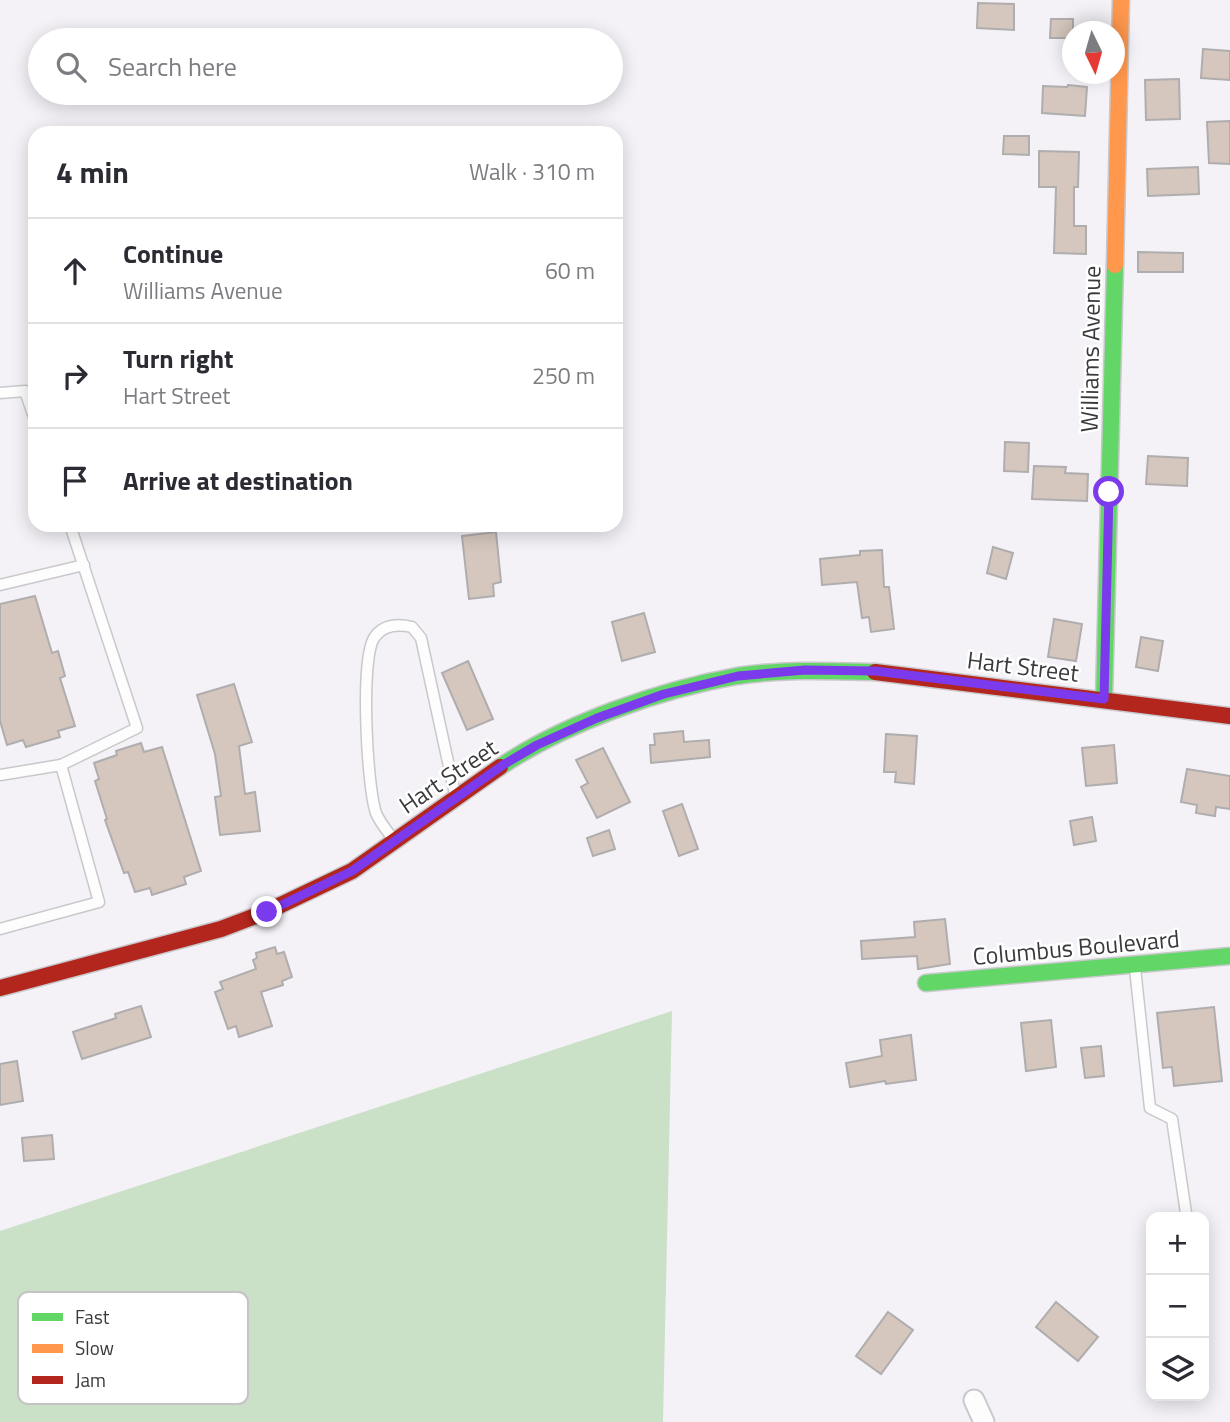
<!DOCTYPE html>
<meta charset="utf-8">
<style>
body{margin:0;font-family:"Titillium Web",sans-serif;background:#f2f2f3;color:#2b2b33}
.controls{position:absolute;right:21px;bottom:21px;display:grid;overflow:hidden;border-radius:14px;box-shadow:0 4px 18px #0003}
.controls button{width:63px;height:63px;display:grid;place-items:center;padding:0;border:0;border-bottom:2px solid #e1e1e2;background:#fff;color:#2b2b33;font:35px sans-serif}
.compass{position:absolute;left:1062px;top:21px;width:63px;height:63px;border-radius:50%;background:#fff;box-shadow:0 4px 18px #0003;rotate:175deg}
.stop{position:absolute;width:21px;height:21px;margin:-16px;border:5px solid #7c3aed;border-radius:50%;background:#fff}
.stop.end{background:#7c3aed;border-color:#fff;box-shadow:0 2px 7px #0008}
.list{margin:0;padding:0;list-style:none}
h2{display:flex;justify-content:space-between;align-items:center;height:91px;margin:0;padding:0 28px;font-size:30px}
h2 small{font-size:23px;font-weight:400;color:#7c7c81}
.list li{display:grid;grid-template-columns:46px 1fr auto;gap:21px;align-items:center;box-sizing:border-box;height:105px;padding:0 28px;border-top:2px solid #e1e1e2}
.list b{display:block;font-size:26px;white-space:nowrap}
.list p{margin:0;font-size:23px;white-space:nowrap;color:#7c7c81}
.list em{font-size:23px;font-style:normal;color:#7c7c81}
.icon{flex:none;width:38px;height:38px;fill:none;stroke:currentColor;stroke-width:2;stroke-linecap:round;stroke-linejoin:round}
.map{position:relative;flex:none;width:1230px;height:1422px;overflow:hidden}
.search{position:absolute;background:#fff;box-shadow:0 4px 18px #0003;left:28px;top:28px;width:595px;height:77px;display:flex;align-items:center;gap:18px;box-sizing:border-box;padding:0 24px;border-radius:38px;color:#7c7c81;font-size:26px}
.panel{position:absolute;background:#fff;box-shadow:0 4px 18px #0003;left:28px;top:126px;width:595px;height:406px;border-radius:21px}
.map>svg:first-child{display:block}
.green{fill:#cae0c7}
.building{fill:#d5c7bd;stroke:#afadae;stroke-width:2}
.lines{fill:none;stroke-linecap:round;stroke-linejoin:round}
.lane-casing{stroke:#c9c8cb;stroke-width:13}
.street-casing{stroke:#c9c8cb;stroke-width:23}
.fast-casing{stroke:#c9c8cb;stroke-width:19}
.slow-casing{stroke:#c9c8cb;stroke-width:19}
.jam-casing{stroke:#c9c8cb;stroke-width:19}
.lane{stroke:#fdfdfe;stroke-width:10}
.street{stroke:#fdfdfe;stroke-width:19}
.fast{stroke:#63d668;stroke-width:16}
.slow{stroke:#ff974d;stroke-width:16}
.jam{stroke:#b3261e;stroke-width:16}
.route{stroke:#7c3aed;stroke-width:9}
.labels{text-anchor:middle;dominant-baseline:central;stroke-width:5;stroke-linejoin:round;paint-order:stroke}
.street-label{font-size:24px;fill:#3a393c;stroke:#fff}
.key{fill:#fff;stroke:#c4c4c4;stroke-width:2}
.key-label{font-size:19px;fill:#3a393c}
</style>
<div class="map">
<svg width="1230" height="1422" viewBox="0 0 1230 1422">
<rect width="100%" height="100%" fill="#f4f2f7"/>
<path class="green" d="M672,1011L663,1422H0V1231Z"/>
<g class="building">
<path d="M978,3L1014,4V30L977,28Z"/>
<path d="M1051,19H1073V38H1050Z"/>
<path d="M1203,49L1230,51V80L1201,78Z"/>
<path d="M1179,79L1180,119L1146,120L1145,80Z"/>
<path d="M1068,85L1087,87L1085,116L1042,113L1043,86L1067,87Z"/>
<path d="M1230,121V164L1209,163L1207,122Z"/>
<path d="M1004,136H1029V155L1003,154Z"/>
<path d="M1039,151L1079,152L1078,187H1074V226H1086V254L1054,253L1056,187H1039Z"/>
<path d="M1198,167L1199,194L1148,196L1147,169Z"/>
<path d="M1138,252L1183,253V272H1138Z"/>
<path d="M1005,442L1029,443L1028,472L1004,471Z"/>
<path d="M1148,456L1188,458L1187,486L1146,484Z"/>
<path d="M1034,466L1066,467L1065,473L1088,474L1087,501L1032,499Z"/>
<path d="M496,532L501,582L493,584L494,596L469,599L462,536Z"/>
<path d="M993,547L1013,553L1006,579L987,573Z"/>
<path d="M882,550L884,587H889L894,629L871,632L869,617L862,618L857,582L822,585L820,559L860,555V551Z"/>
<path d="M35,596L52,653L58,651L65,676L60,678L75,726L58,731L60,737L26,747L23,740L7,745L0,721V604Z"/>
<path d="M644,613L655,652L622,661L612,622Z"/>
<path d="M1054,619L1082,624L1076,661L1048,657Z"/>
<path d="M1141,637L1163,641L1158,671L1136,667Z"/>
<path d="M468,661L493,719L467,730L442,673Z"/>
<path d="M234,684L252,742L239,746L245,794L255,792L260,831L220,835L215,797L221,796L215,754L197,695Z"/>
<path d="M683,731L684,742L709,740L710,757L651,763L650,745H655L654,734Z"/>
<path d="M886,734L917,736L914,784L895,782L896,772H884Z"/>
<path d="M141,743L144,752L162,747L201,871L184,877L186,884L152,895L150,888L135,892L128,872L124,873L105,820L107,819L95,781L99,779L94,763L117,755L116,751Z"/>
<path d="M1114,745L1117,783L1086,786L1082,748Z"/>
<path d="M603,748L630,802L597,818L581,787L588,783L576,760Z"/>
<path d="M1187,769L1230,776V809L1216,807L1215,816L1196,813L1197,805L1181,802Z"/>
<path d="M682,804L698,849L679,856L663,811Z"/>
<path d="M1092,817L1096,841L1074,845L1070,821Z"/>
<path d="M609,830L615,849L593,856L587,838Z"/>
<path d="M945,919L950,964L918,969L917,956L862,959L861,941L915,937L914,922Z"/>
<path d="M275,947L277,954L284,952L292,977L282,981L283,985L261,992L272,1026L239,1037L236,1026L228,1029L215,992L223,989L220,982L256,969L253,960L257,958L256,953Z"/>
<path d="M141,1006L151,1037L82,1059L73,1032L116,1018L115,1014Z"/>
<path d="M1214,1007L1222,1081L1174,1086L1172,1067L1163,1068L1157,1013Z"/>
<path d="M1051,1020L1056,1067L1026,1071L1021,1023Z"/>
<path d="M911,1035L916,1080L886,1084L885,1081L850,1087L846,1063L882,1056L880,1040Z"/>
<path d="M1101,1046L1104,1076L1085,1078L1081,1048Z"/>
<path d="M17,1061L23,1101L0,1105V1064Z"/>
<path d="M52,1135L54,1159L24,1161L22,1138Z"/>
<path d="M1056,1302L1098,1337L1078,1361L1036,1327Z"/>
<path d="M888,1312L913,1330L881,1374L856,1356Z"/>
</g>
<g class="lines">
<g class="lane-casing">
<g id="lane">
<path d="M0,393L25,391L35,420"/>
<path d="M0,585L84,565"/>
<path d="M0,775L61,765"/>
<path d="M394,840C388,832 380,823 376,813C367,787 360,661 374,638C383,624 399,624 412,627L421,638L455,794"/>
<path d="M0,929L99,902L61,765L137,728L70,525"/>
<path d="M1135,968L1150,1108L1172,1119L1186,1213"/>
</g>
</g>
<g class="street-casing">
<path id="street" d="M974,1400L984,1422"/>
</g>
<g class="fast-casing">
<g id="fast">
<path d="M1104,699L1115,265"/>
<path d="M500,767C565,723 659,690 737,676C783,669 829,671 875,672"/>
<path d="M926,983L1230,956"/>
</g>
</g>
<g class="slow-casing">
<path id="slow" d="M1115,265L1121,0"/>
</g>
<g class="jam-casing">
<g id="jam">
<path d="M875,672L1230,716"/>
<path d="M0,988L221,929L266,912L352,871L500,767"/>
</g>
</g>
<use href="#lane" class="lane"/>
<use href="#street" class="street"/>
<use href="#fast" class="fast"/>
<use href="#slow" class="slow"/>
<use href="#jam" class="jam"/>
</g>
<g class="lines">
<path class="route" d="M267,912L352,871L503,765L537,745L597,718L664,694L738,676L805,670L875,671L1104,699L1109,492"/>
</g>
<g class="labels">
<g class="street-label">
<text transform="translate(1090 349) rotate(-89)">Williams Avenue</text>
<text transform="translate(1023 666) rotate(7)">Hart Street</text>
<text transform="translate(448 776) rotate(-34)">Hart Street</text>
<text transform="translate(1076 947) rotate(-5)">Columbus Boulevard</text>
</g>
</g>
<rect x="18" y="1292" width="230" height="112" rx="10" class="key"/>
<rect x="32" y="1313" width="31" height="8" fill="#63d668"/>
<rect x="32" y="1344" width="31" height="9" fill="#ff974d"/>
<rect x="32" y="1376" width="31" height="8" fill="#b3261e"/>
<g class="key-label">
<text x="75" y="1324">Fast</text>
<text x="75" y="1355">Slow</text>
<text x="75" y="1387">Jam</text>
</g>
</svg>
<div class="controls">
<button>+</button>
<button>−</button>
<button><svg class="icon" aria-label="layers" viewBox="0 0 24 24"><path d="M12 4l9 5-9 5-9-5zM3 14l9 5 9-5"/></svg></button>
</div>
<svg class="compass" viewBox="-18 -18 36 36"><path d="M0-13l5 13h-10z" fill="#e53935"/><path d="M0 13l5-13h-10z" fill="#7c7c81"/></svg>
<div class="stop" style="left:1109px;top:492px"></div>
<div class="stop end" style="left:267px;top:912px"></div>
<div class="search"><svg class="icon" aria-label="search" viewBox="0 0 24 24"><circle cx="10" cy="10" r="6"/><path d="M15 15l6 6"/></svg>Search here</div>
<section class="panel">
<h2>4 min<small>Walk · 310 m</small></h2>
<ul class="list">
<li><svg class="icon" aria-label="ahead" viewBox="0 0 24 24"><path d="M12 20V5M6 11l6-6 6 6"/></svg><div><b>Continue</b><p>Williams Avenue</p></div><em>60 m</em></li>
<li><svg class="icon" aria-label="right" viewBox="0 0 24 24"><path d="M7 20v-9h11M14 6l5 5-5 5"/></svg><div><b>Turn right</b><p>Hart Street</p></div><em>250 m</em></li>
<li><svg class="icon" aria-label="arrive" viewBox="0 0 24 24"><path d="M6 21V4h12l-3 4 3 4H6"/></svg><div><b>Arrive at destination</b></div></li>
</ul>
</section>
</div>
